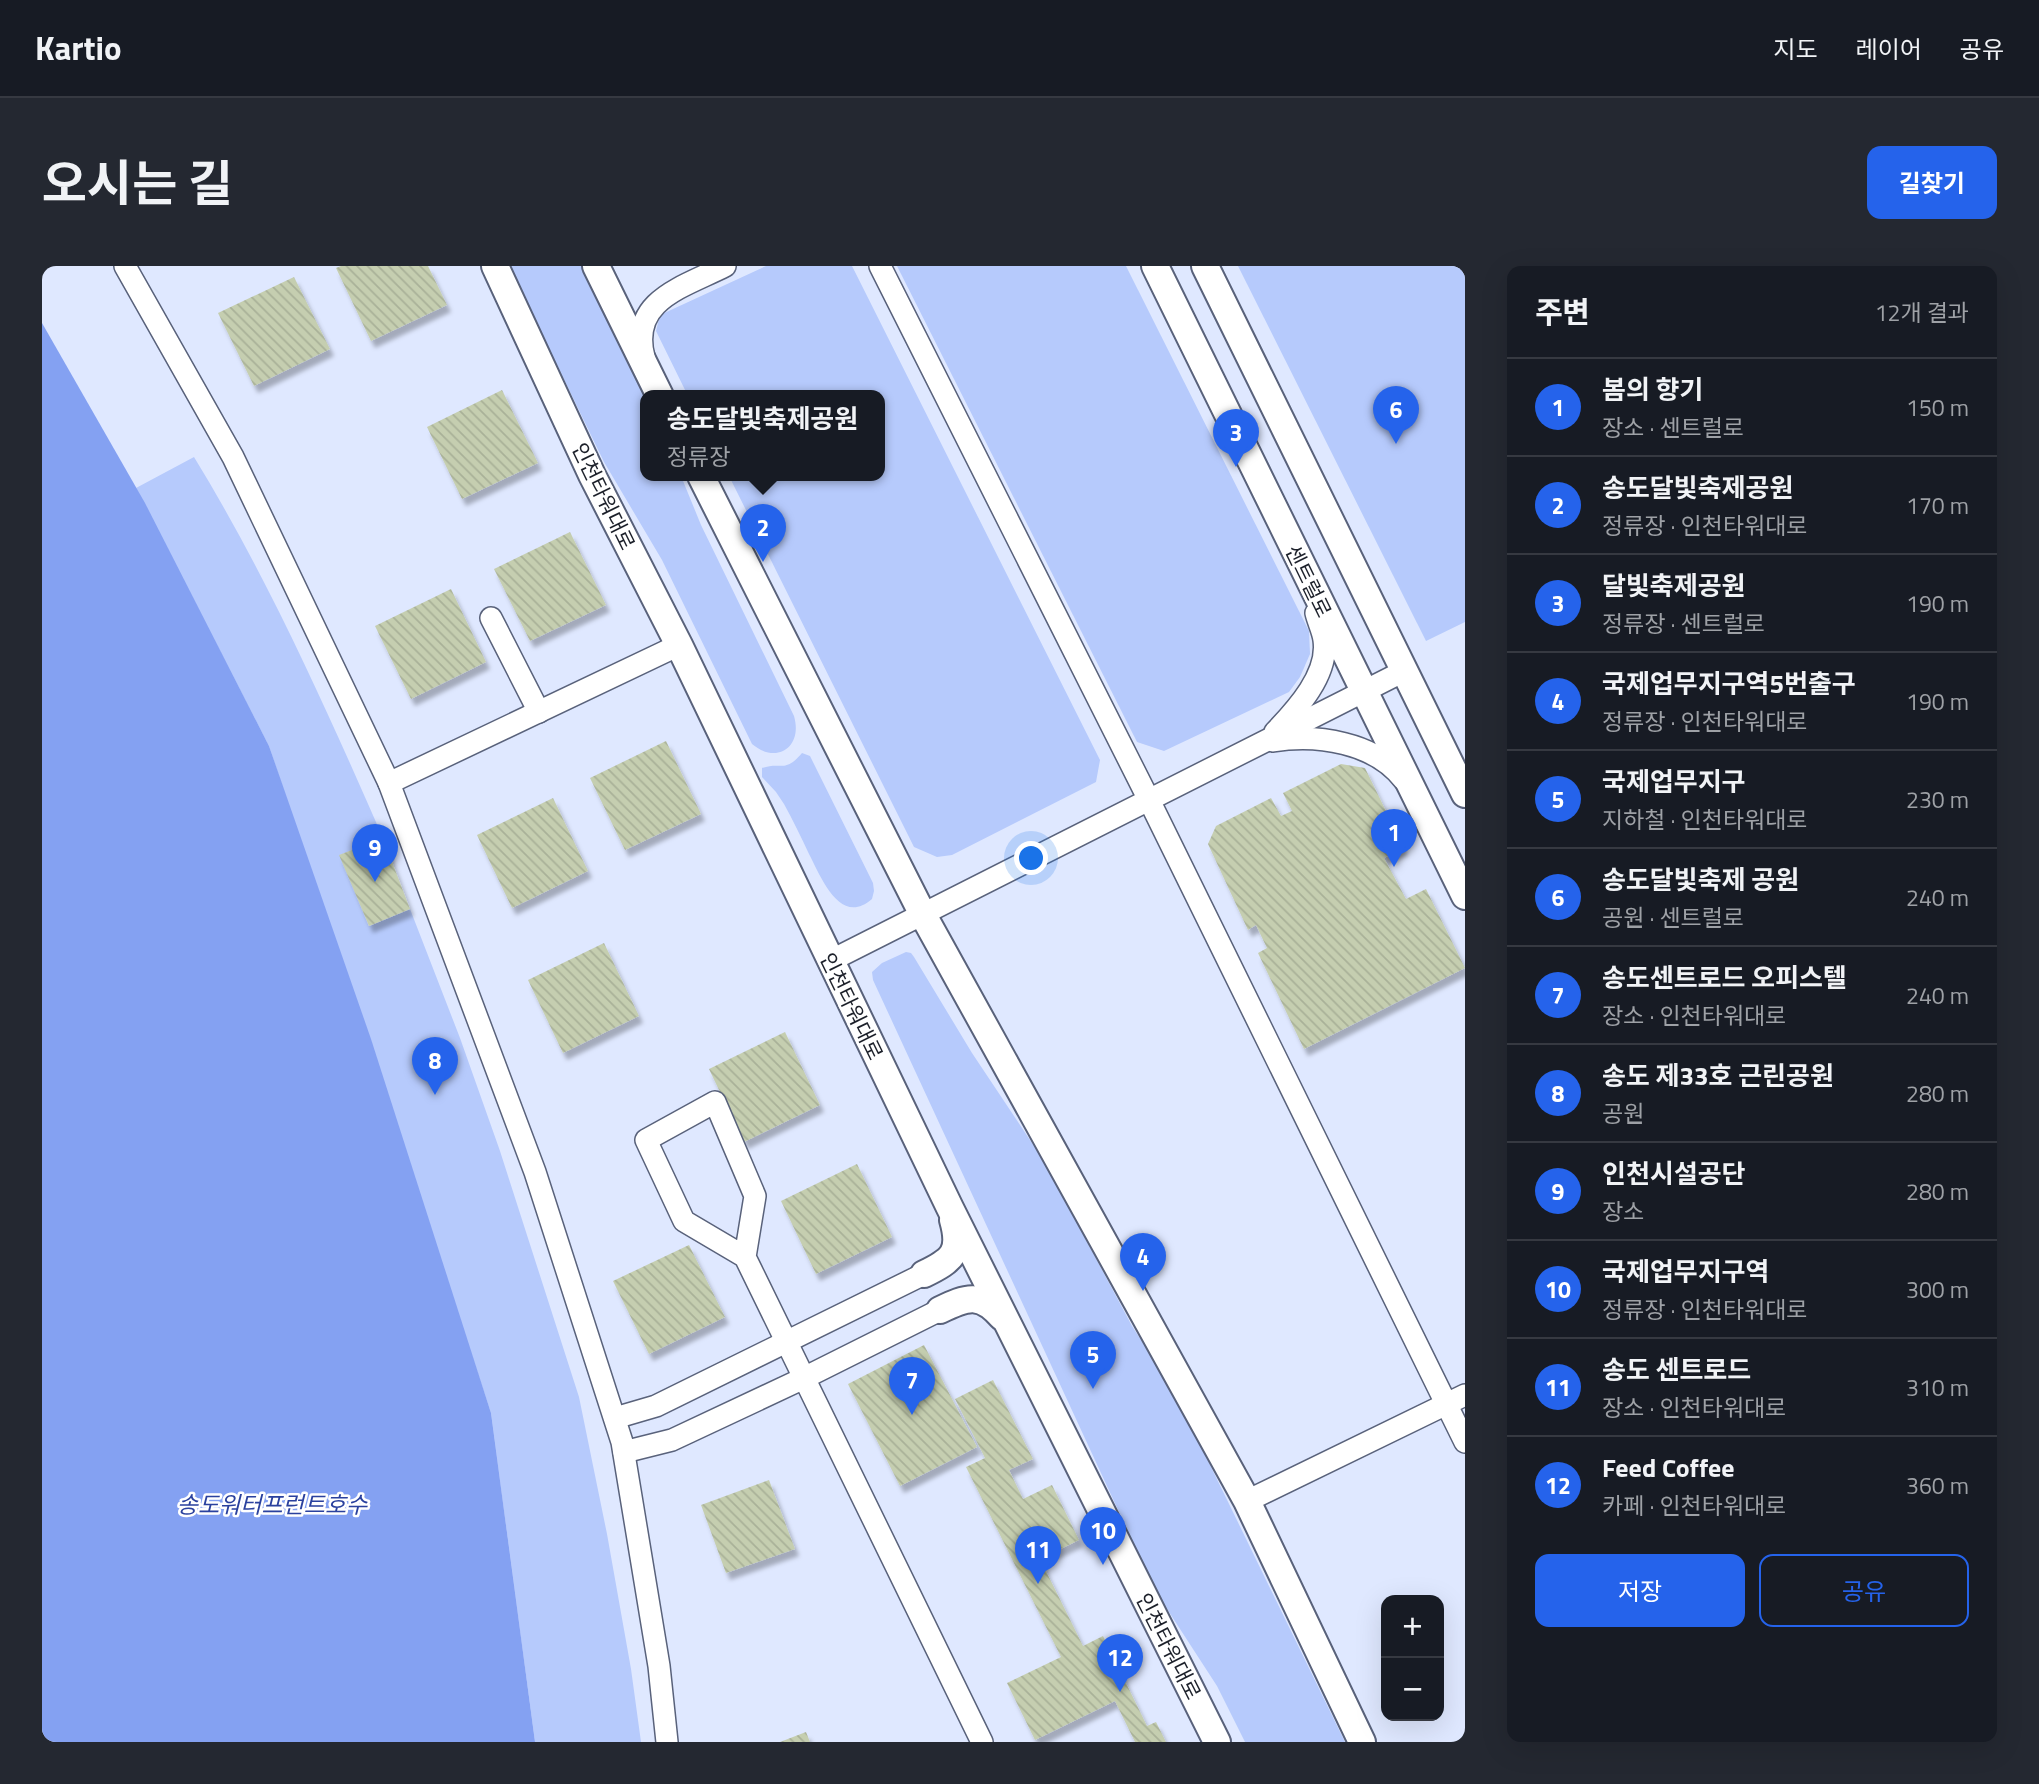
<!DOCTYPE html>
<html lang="ko">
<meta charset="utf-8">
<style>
body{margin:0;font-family:"Titillium Web","Noto Sans KR",sans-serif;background:#242831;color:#f1f3f6}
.controls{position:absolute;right:21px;bottom:21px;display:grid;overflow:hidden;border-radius:14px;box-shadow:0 7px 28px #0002}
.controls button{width:63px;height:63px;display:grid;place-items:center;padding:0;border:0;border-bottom:2px solid #363941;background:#171b24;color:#f1f3f6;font:35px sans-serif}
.you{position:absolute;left:990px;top:593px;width:24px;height:24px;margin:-18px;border:5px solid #fff;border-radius:50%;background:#1a73e8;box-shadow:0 0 0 10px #1a73e833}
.badge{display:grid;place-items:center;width:46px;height:46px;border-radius:50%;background:#2563eb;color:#fff;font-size:23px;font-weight:700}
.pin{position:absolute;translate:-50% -58px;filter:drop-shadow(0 2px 4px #0008)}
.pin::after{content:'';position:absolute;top:37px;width:24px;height:21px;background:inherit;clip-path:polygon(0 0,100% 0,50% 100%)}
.popup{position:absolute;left:598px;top:124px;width:245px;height:91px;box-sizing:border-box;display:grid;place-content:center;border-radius:14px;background:#171b24;filter:drop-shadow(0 2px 5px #0005);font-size:23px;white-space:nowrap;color:#9ea1a6}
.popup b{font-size:26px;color:#f1f3f6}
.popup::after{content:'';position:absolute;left:50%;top:100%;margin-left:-14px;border:14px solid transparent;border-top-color:#171b24}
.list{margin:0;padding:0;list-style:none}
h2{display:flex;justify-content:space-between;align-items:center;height:91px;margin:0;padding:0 28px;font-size:30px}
h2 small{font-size:23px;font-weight:400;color:#9ea1a6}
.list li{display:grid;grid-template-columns:46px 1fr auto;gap:21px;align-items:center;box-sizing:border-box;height:98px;padding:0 28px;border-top:2px solid #363941}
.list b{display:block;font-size:26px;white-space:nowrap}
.list p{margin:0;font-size:23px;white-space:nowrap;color:#9ea1a6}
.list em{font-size:23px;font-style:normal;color:#9ea1a6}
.actions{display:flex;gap:14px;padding:21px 28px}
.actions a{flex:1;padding:16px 0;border:2px solid #2563eb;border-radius:14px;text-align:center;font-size:24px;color:#2563eb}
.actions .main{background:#2563eb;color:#fff}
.map{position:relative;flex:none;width:1423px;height:1476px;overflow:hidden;border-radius:14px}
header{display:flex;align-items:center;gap:42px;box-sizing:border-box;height:98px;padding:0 35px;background:#171b24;border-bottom:2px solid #363941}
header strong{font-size:33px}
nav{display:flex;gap:38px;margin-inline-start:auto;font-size:24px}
.intro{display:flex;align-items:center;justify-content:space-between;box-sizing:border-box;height:168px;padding:0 42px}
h1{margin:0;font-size:49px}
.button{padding:18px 32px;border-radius:14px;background:#2563eb;color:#fff;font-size:24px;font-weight:700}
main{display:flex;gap:42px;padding:0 42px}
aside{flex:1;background:#171b24;border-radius:14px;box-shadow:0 7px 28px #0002}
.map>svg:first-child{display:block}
.green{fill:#b6cafc}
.water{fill:#84a1f2}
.building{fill:url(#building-back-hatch);filter:url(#shadow)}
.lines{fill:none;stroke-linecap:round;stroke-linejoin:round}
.minor-casing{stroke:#59627b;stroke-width:24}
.major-casing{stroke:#59627b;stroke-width:30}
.minor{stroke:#fff;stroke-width:21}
.major{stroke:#fff;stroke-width:26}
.labels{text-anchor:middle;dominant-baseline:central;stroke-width:5;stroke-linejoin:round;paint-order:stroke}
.street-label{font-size:21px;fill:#1c202a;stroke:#fff}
.water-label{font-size:23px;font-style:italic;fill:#2a419e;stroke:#fff}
</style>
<header>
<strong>Kartio</strong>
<nav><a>지도</a><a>레이어</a><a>공유</a></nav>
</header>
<div class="intro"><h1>오시는 길</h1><a class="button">길찾기</a></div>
<main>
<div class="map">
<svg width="1423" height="1476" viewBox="0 0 1423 1476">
<defs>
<pattern id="building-back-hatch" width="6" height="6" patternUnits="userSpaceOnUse" patternTransform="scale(1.75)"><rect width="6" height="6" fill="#c5ceb0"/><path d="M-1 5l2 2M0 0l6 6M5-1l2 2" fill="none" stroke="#a9b198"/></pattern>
<filter id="shadow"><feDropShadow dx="4" dy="7" stdDeviation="2" flood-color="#0004"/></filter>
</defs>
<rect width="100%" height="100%" fill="#dfe8ff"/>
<g class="green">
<path d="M467,0H540L604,130V210H639L659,259L752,450C761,481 735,499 710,478L620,294L562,196Z"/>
<path d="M724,0H810L1058,494L1054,516L910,589L895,591L872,581L687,210H838V130H646L614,65L618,49Z"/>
<path d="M855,0H1084L1267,365L1268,388L1258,411L1247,426L1122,485L1095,476Z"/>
<path d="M1196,0H1423V356L1384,375Z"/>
<path d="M152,191C226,312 284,442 341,572L298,589L327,660L368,643L418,772L458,885L537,1131L565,1268L589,1403L599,1476H493L449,1147L227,480L94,222Z"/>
<path d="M760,487L768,490L831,617L832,625L830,633C798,661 779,611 767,588C759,571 751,554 742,538L734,526L720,511V502C740,495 742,508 760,487Z"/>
<path d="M864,686L869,687L872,691L930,787L1002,895L1090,1060L1132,1125L1303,1476H1203L1175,1420L1114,1326L831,714L830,706L840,697Z"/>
</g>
<path class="water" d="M0,57L103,237L227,480L329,773L449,1147L493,1476H0Z"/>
<g class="building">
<path d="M299,0H386L405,39L329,75L294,2Z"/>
<path d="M252,11L288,83L212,120L176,47Z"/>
<path d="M460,124L496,197L420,233L385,161Z"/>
<path d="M528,266L564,339L488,375L452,303Z"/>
<path d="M409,323L444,396L369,433L333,360Z"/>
<path d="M624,475L659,548L583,584L548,512Z"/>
<path d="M1299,498L1323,502L1362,582L1342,592L1364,633L1384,623L1423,702L1262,783L1216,687L1225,682L1214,659L1206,664L1166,578L1174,560L1229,532L1239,550L1250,545L1241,527Z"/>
<path d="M511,532L546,605L470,642L435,569Z"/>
<path d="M341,572L368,643L327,660L297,589Z"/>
<path d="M562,677L597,750L521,787L486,714Z"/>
<path d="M743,766L778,839L702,876L667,803Z"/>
<path d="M815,898L850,971L774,1008L739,935Z"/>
<path d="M647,979L683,1051L607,1088L571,1015Z"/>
<path d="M882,1079L935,1181L858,1220L806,1118Z"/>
<path d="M951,1114L991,1193L967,1204L981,1233L1010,1219L1037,1274L998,1293L1041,1380L1061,1370L1105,1460L1114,1456L1124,1476H1093L1073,1435L993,1474L965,1417L1019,1391L924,1201L943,1192L913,1133Z"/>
<path d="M727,1214L753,1283L684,1307L659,1239Z"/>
<path d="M764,1466L768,1476H738Z"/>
</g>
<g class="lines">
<g class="minor-casing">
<g id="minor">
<path d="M83,0L191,191L347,517L493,906L580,1176L617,1400L625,1476"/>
<path d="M838,0L1107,534L1423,1176"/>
<path d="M602,91C587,34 642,21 683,0"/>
<path d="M449,352L497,446"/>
<path d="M1233,466C1255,443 1287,408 1282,374C1281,365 1276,356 1274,347"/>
<path d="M1231,475C1275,468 1333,476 1362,514"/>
<path d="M347,517L637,379"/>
<path d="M788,695L1362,405"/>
<path d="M703,991L642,955L604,874L673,836L713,930L703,991L940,1476"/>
<path d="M573,1152L614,1140L882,1008"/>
<path d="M582,1186L630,1174L762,1112L898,1044"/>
<path d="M1205,1235L1423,1129"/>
</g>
</g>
<g class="major-casing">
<g id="major">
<path d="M453,0L550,209L637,379L908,942L1175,1476"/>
<path d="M554,0L618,130"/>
<path d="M1113,0L1423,630"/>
<path d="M1163,0L1423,528"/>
<path d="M659,210L880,647L1205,1235L1320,1476"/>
<path d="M882,1008C911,994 920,986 911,954"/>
<path d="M898,1044C925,1031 938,1026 960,1051"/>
</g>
</g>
<use href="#minor" class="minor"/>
<use href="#major" class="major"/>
</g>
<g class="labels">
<g class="street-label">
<text transform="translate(562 230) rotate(64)">인천타워대로</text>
<text transform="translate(1267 315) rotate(64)">센트럴로</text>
<text transform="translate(810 740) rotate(64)">인천타워대로</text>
<text transform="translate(1127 1380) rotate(63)">인천타워대로</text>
</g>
<g class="water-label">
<text x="230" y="1238">송도워터프런트호수</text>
</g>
</g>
</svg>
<div class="controls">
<button>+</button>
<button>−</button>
</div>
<div class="you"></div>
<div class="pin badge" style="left:1352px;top:601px">1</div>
<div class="pin badge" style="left:721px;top:296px">2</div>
<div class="popup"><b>송도달빛축제공원</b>정류장</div>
<div class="pin badge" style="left:1194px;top:201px">3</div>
<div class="pin badge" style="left:1101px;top:1025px">4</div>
<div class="pin badge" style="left:1051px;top:1123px">5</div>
<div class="pin badge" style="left:1354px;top:178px">6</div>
<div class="pin badge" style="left:870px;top:1149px">7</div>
<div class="pin badge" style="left:393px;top:829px">8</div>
<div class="pin badge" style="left:333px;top:616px">9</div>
<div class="pin badge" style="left:1061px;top:1299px">10</div>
<div class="pin badge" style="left:996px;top:1318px">11</div>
<div class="pin badge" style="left:1078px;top:1426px">12</div>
</div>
<aside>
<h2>주변<small>12개 결과</small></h2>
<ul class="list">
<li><span class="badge">1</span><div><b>봄의 향기</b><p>장소 · 센트럴로</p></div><em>150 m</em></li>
<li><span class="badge">2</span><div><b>송도달빛축제공원</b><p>정류장 · 인천타워대로</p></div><em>170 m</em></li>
<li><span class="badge">3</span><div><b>달빛축제공원</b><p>정류장 · 센트럴로</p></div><em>190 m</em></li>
<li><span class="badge">4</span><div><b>국제업무지구역5번출구</b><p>정류장 · 인천타워대로</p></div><em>190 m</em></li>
<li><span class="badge">5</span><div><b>국제업무지구</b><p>지하철 · 인천타워대로</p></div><em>230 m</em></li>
<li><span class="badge">6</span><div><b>송도달빛축제 공원</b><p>공원 · 센트럴로</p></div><em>240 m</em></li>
<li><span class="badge">7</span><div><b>송도센트로드 오피스텔</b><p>장소 · 인천타워대로</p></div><em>240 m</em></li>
<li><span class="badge">8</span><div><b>송도 제33호 근린공원</b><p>공원</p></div><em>280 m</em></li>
<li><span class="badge">9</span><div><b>인천시설공단</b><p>장소</p></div><em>280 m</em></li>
<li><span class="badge">10</span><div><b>국제업무지구역</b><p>정류장 · 인천타워대로</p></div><em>300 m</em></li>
<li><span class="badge">11</span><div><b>송도 센트로드</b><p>장소 · 인천타워대로</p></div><em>310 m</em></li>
<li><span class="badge">12</span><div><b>Feed Coffee</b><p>카페 · 인천타워대로</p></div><em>360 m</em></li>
</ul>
<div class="actions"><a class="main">저장</a><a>공유</a></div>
</aside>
</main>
